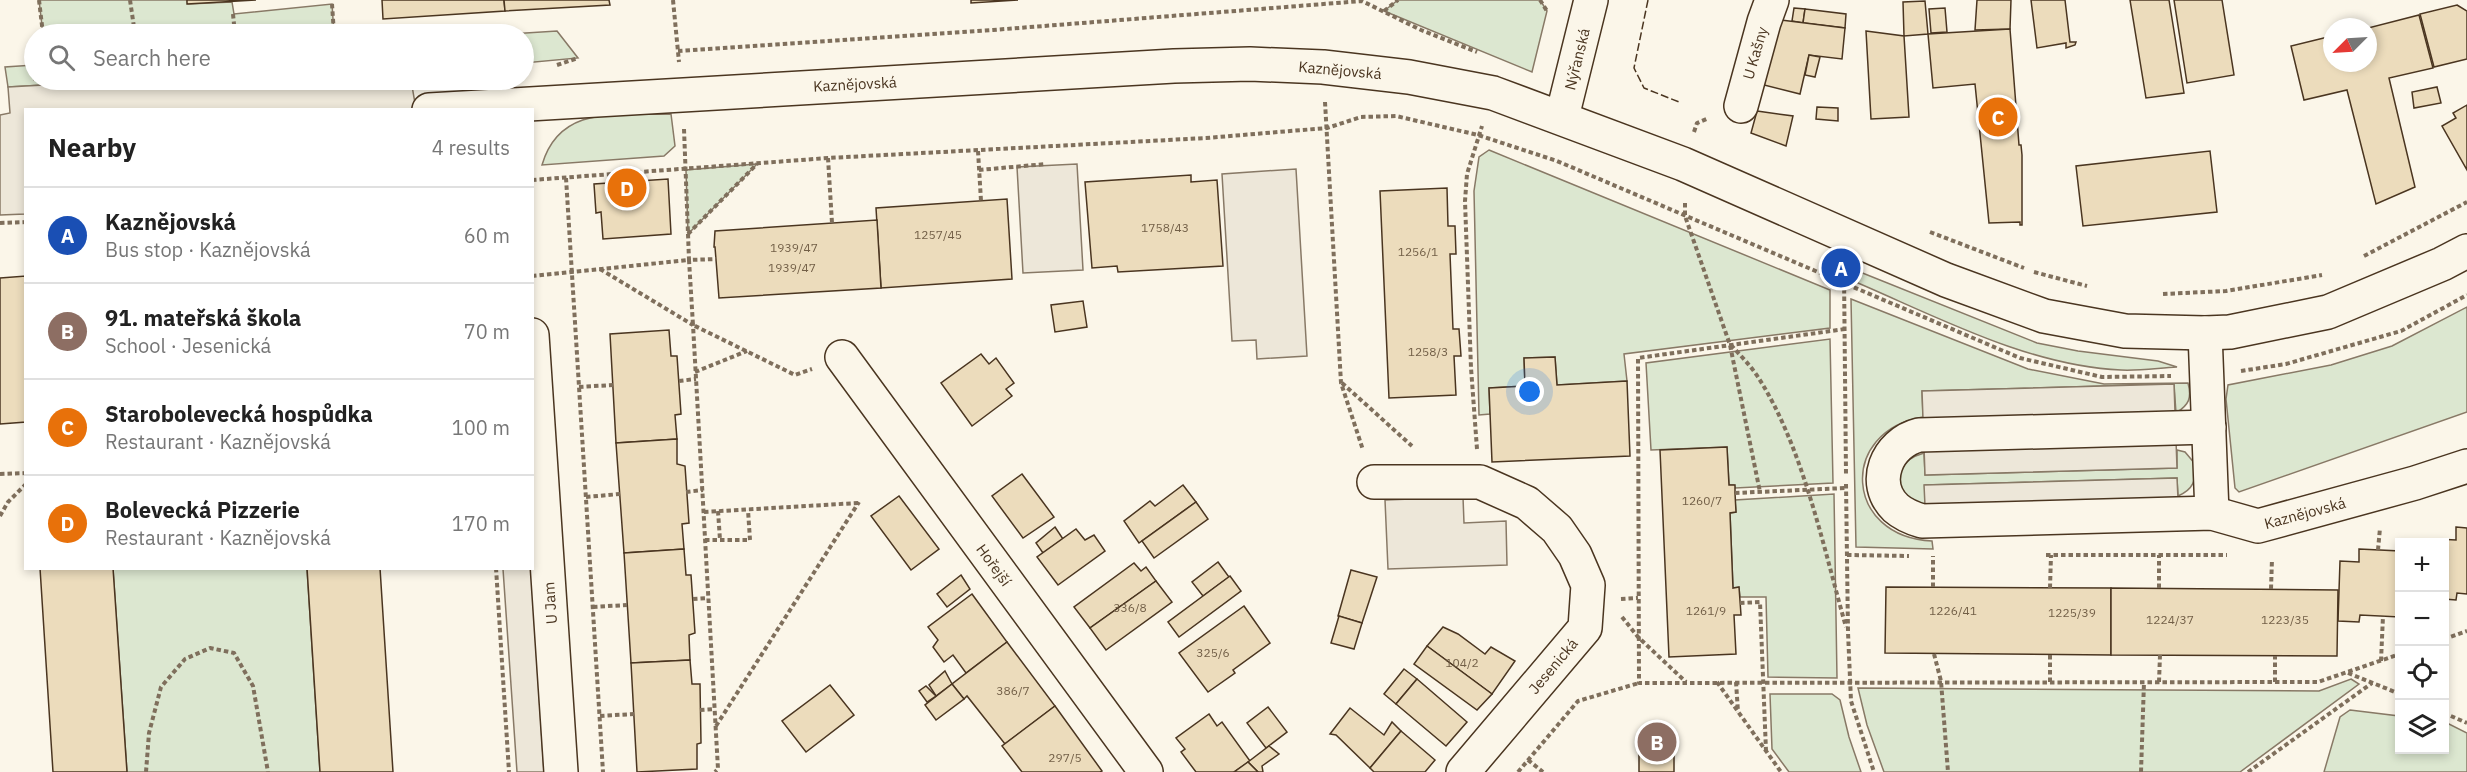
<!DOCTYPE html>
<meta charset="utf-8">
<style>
body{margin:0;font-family:"IBM Plex Sans",sans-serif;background:#f6f6f6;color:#222}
.controls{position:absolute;right:18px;bottom:18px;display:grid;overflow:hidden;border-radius:0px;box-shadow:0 3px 9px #0003}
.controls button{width:54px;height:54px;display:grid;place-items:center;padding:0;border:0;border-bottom:2px solid #e0e0e0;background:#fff;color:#222;font:30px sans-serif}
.compass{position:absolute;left:2323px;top:18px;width:54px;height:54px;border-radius:50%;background:#fff;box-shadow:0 3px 9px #0003;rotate:246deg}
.you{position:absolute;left:1530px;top:392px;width:21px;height:21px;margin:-15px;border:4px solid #fff;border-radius:50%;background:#1a73e8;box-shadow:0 0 0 9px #1a73e833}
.badge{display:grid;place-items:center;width:39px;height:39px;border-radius:50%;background:#d93025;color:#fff;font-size:20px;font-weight:700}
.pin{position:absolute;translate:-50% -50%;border:3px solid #fff;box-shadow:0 2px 6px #0006}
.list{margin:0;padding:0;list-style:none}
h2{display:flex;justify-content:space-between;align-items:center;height:78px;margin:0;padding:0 24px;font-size:26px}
h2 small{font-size:20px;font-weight:400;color:#767676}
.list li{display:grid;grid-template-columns:39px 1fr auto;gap:18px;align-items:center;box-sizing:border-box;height:96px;padding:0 24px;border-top:2px solid #e0e0e0}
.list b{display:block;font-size:22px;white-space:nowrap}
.list p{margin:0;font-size:20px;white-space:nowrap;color:#767676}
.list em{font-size:20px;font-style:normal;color:#767676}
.icon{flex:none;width:33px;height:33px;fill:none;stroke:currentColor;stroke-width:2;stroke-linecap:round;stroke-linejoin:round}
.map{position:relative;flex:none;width:2467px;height:772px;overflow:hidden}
.search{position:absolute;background:#fff;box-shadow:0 3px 9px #0003;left:24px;top:24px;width:510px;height:66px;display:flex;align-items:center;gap:15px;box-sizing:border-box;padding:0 21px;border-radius:33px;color:#767676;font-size:22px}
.panel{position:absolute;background:#fff;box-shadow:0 3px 9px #0003;left:24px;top:108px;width:510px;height:462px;border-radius:0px}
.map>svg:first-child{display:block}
.green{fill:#dce7d0;stroke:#887966;stroke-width:1.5}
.parking{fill:#ede7d9;stroke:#887966;stroke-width:1.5}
.building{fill:#ecdcbc;stroke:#4a3520;stroke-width:1.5}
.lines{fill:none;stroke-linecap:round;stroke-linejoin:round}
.minor-casing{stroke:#4a3520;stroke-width:36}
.path{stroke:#7f6f5c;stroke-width:4;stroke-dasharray:4.5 3;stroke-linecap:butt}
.minor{stroke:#fbf6e9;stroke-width:33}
.fence{stroke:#4a3520;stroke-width:1.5;stroke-dasharray:8 3;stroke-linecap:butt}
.labels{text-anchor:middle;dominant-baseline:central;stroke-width:4.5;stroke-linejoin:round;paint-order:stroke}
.number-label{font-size:12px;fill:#725f47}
.street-label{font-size:15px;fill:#4a3520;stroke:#fbf6e9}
</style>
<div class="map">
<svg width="2467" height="772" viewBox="0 0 2467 772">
<rect width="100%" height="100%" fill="#fbf6e9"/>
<g class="green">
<path d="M39,0H187L188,4L232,2L234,14L332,4L334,34H43Z"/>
<path d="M1398,0H1540L1547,11L1532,72L1384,11Z"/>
<path d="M557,31L578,58L524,63V34H510Z"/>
<path d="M34,65V80H133L8,87L5,67Z"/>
<path d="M671,114L675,146L664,156L542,165C560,103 620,116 671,114Z"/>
<path d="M1489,150L1830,290V328L1624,354L1627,381L1557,385L1555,357L1524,358L1525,386L1489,388L1490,414L1479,415L1474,191L1479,157Z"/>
<path d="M757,164L688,234L686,170Z"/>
<path d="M1850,268L2037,343L2078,351L2158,361L2177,367C2158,368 2139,371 2121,370C2028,366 1936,316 1851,280Z"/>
<path d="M1851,299L2028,369L2104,384L2188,383C2192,398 2189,405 2176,413L2174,384L1922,391L1923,417C1838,431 1844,537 1932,541L1933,549L1856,547Z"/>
<path d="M2467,307V412L2239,492L2235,488L2226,399L2228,385L2331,365L2392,346Z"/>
<path d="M1830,339L1833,483L1735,488L1734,485H1729L1727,447L1651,450L1646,363Z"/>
<path d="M2177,450L2185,452L2196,465C2195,481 2194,489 2178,496L2177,478L1925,485V509L1902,495C1896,473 1900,460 1924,453L1925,475L2177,468Z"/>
<path d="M1834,494L1837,678L1768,677L1766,597H1740L1739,588H1733L1730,513L1736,512L1735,500Z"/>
<path d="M113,569H307L320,772H127Z"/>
<path d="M2351,679L2359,684L2240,772H1884L1867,725L1858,688L2319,691Z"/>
<path d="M1770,694H1832L1840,700L1849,737L1861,772H1789L1772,749Z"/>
<path d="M2350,710L2399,716L2400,750H2444L2445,722L2467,733V772H2324L2340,717Z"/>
</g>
<g class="parking">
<path d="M133,80H411L416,109L26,110L25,214L0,215V115L10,113L8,87Z"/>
<path d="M1077,164L1083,270L1023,273L1017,167Z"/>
<path d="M1296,169L1307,356L1257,359L1256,340L1232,341L1222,174Z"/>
<path d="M2174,384L2177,468L1925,475L1922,391Z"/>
<path d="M2177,478L2179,519L1926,526L1924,485Z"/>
<path d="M1463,497L1464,523L1506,521L1507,565L1388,569L1385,500Z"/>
<path d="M503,569H531L544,772H517Z"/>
</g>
<g class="building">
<path d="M187,0H256L187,4Z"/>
<path d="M382,0H504L505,11L383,19Z"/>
<path d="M504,0H609L610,5L505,11Z"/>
<path d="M971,0H1018L971,3Z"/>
<path d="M1977,0H2011L2010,29L1975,30Z"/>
<path d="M2031,0H2065L2070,42H2076L2075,45L2066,48V43L2037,48Z"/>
<path d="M2130,0H2169L2184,93L2146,98Z"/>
<path d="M2174,0H2222L2234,75L2187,83Z"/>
<path d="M1925,1L1928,34L1904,36L1903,2Z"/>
<path d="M2457,5L2467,11V59L2434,67L2420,14Z"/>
<path d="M1794,8L1805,9L1803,23L1792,21Z"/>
<path d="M1945,8L1947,32L1931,33L1929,9Z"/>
<path d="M1805,9L1846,14L1845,28L1803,23Z"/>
<path d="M2419,15L2433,68L2389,78L2415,187L2376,204L2347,90L2304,100L2291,46L2332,36V63H2368V28Z"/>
<path d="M1781,20L1845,28L1842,59L1809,55L1800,94L1764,85Z"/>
<path d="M2010,29L2019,145H2021L2022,155V225H2020V222L1989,223L1975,84L1933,88L1928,34Z"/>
<path d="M1866,31L1904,36L1909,117L1871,119Z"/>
<path d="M1809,55L1820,57L1815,77L1805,75Z"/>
<path d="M2437,87L2441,103L2414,108L2412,92Z"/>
<path d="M2467,105V170L2442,126L2456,118L2453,113Z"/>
<path d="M1817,107L1838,108V121L1816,119Z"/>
<path d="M1757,111L1793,116L1786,146L1751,133Z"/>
<path d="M2210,151L2217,212L2083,226L2076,166Z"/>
<path d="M1191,175V182L1217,180L1223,266L1118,272L1117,266L1092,268L1085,182Z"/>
<path d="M668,179L671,234L603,239L601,212L596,213L594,184Z"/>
<path d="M1447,188L1448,226H1455L1456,254H1450L1453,329H1459L1461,356H1454L1456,395L1389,398L1380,191Z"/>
<path d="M1007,199L1012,279L881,288L876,208Z"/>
<path d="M877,220L881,288L719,298L715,247H714L715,231Z"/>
<path d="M26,276V422L0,424V278Z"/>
<path d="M1083,301L1087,327L1055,332L1051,305Z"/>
<path d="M669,330L671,356H677L681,414L675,415L677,439L616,443L610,334Z"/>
<path d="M981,354L989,364L996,358L1014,383L1006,389L1012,396L972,426L941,383Z"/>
<path d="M1555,357L1557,385L1627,381L1630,456L1492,462L1489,388L1525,386L1524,358Z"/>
<path d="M677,439V464L685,466L689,523L682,524L684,549L624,553L616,443Z"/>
<path d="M1727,447L1729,485H1735V493L1736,512L1730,513L1733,588L1739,587L1741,615H1734L1736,654L1669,657L1660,450Z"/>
<path d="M1022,474L1054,517L1023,538L992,496Z"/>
<path d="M1183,485L1196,502L1139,543L1124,521L1150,501L1155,506Z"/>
<path d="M899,496L939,549L911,570L871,516Z"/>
<path d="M1196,502L1208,519L1154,558L1142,541Z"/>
<path d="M1055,527L1063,539L1043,553L1036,543Z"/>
<path d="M2456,527L2467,528V594L2457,593L2456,600L2444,599V542H2436L2437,539L2456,540Z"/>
<path d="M1076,529L1085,540L1094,535L1105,551L1058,585L1037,557Z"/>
<path d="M684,549L686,575H691L695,633L689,635L690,660L631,663L624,553Z"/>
<path d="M2359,549L2400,551V617L2360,615L2359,622L2338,621L2340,561L2359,562Z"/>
<path d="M1218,562L1229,577L1203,596L1192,582Z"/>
<path d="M1134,563L1141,571L1146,567L1156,581L1090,628L1074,607Z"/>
<path d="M40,568H113L127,772H53Z"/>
<path d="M307,568H380L393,772H320Z"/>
<path d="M1351,570L1377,577L1362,623L1338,616Z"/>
<path d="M961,575L970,589L947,607L937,594Z"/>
<path d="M1230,576L1241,591L1179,637L1168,622Z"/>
<path d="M1156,581L1172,602L1106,650L1090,628Z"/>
<path d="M1886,587L2111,588V655L1885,653Z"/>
<path d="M2111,588L2338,590L2337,656L2111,655Z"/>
<path d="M972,594L1007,642L966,673L953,655L944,662L933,647L938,640L928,627Z"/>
<path d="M1244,606L1270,643L1233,670L1235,673L1208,692L1179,653Z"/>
<path d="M1339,616L1362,623L1354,649L1331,643Z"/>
<path d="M1443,627L1458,634L1485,654L1491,647L1515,661L1492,694L1427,646Z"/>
<path d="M1007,642L1055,706L1005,744L967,696L964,699L952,684Z"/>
<path d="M1427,646L1492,694L1477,710L1414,664Z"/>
<path d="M690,660L692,684H700L701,743L697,744V769L637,772L631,663Z"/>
<path d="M1404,669L1417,679L1396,704L1384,694Z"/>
<path d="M945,671L952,684L936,696L929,685Z"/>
<path d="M1417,679L1467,722L1446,746L1396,704Z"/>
<path d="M952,684L964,699L936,720L925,705Z"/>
<path d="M830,685L854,715L806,752L782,721Z"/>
<path d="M926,686L936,696L927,702L919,691Z"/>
<path d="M1055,706L1102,771L1100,772H1022L1002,746Z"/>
<path d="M1268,707L1287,732L1266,748L1247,723Z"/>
<path d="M1350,708L1384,735L1392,722L1401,731L1370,768L1336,735L1330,734Z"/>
<path d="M1209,714L1217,726L1222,722L1250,761L1234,772H1196L1181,752L1185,749L1176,738Z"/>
<path d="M1401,731L1435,760L1425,772H1374L1370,768Z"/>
<path d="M1639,741L1674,742V772H1639Z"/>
<path d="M1269,746L1279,754L1262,766L1263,772H1258L1248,762Z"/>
<path d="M1248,762L1258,772H1234Z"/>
</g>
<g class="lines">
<g class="minor-casing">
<g id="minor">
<path d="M1741,106L1764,22L1772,0"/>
<path d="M429,110L1174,66L1250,64L1323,67L1409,77L1493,93L1683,164L1946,280L2044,316L2125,331L2205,333L2230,332L2328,312L2442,264L2467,251"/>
<path d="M1562,117L1591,0"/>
<path d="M2205,333L2212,513"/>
<path d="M532,335L561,772"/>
<path d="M842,357L1146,772"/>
<path d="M2209,427L1919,435C1887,443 1870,483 1896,508C1904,515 1912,518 1922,521L2212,513L2258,526L2415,483L2467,466"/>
<path d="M1374,482H1480L1527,503L1557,529L1575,555L1588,585L1585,628L1463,772"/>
</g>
</g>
<g class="path">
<path d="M39,0L43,34"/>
<path d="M130,0L135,34"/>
<path d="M673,0L679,62"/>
<path d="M1540,0L1547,11"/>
<path d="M332,4L334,34"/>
<path d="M1384,11L1398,0"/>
<path d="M233,14L235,34"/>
<path d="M678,51L993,30L1362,1L1421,30L1477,52"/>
<path d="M557,65L578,58"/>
<path d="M47,80V84"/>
<path d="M1325,102L1341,383L1363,450"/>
<path d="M684,129L689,260L716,259"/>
<path d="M1694,132L1697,123L1709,118"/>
<path d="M978,151L981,201"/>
<path d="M828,158L832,223"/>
<path d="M979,170L1046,164"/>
<path d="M566,178L603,772"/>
<path d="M532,180L828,158L1206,138L1327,128L1361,117L1396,116L1478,135L1557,161L2020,358L2102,377L2171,376"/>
<path d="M1685,203V216L1730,345L1760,492"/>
<path d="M0,223L26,222"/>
<path d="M1930,232L2024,268"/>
<path d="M688,234L757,164"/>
<path d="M2364,256L2467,202"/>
<path d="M600,269L693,325L718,769L715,772"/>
<path d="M2034,272L2087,286"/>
<path d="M1844,274L1846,474"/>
<path d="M532,276L689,260L693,325L795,375L812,369"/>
<path d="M2163,294L2226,291L2322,275"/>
<path d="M1845,329L1638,358L1639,683L2318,682L2400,654"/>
<path d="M1731,345C1740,355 1750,365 1758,377C1803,447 1823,546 1846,627"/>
<path d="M2241,371L2286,364L2401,331L2467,295"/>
<path d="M695,372L747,351"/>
<path d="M679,381L696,379"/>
<path d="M1342,383L1412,446"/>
<path d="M579,387L613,385"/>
<path d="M1477,449L1471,368L1465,201L1467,174L1482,126"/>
<path d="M0,474L26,473"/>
<path d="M1846,484L1848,632L1851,701L1874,772"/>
<path d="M686,492L703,490"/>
<path d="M1735,493L1846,488"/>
<path d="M586,497L620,494"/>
<path d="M718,511L720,540"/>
<path d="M704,512L858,503"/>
<path d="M0,516L8,502L26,484"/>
<path d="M705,540H750L748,510"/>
<path d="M2378,550L2380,528"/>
<path d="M1847,555L1909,556"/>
<path d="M2046,555H2227"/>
<path d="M496,568L509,772"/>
<path d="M1933,587V556"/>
<path d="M2050,588L2051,555"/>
<path d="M2159,588V555"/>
<path d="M2271,589L2272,559"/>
<path d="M693,599L708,598"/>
<path d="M1621,599L1638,598"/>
<path d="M1740,603L1760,602L1766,751"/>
<path d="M593,607L627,605"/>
<path d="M1622,617L1638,637L1686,682"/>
<path d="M2444,639L2467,631"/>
<path d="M1934,654L1941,681L1948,772"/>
<path d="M2381,661L2383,616"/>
<path d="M2348,673L2400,694"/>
<path d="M1717,682L1781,772"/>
<path d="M1736,682L1738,712"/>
<path d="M2050,682V654"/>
<path d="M2159,682L2160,655"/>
<path d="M2275,682V656"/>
<path d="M700,710L714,709"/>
<path d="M2444,713L2467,723"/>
<path d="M600,716L634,714"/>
<path d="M716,726L859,502"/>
<path d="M1528,760L1543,772"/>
<path d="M146,772L149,733L161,687L185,659L210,648L234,653L253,686L268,772"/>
<path d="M1518,772L1578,701L1639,683"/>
<path d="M2141,772L2144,682"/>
<path d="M2248,772L2372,683"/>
</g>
<use href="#minor" class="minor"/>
<path class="fence" d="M1648,0L1634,68L1644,88L1679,102"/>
</g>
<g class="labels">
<g class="number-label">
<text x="1165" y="227">1758/43</text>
<text x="938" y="234">1257/45</text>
<text x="794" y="247">1939/47</text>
<text x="1418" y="251">1256/1</text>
<text x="792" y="267">1939/47</text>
<text x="1428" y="351">1258/3</text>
<text x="1702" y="500">1260/7</text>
<text x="1130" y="607">336/8</text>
<text x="1706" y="610">1261/9</text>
<text x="1953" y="610">1226/41</text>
<text x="2072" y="612">1225/39</text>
<text x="2170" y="619">1224/37</text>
<text x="2285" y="619">1223/35</text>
<text x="1213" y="652">325/6</text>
<text x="1462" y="662">104/2</text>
<text x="1013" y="690">386/7</text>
<text x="1065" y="757">297/5</text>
</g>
<g class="street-label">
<text transform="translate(1755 53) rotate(-74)">U Kašny</text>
<text transform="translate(1577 59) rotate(-76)">Nýřanská</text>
<text transform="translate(1340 70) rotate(5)">Kaznějovská</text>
<text transform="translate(855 84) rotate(-3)">Kaznějovská</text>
<text transform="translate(2305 513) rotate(-15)">Kaznějovská</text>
<text transform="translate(994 565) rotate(54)">Hořejší</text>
<text transform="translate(550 603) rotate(-94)">U Jam</text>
<text transform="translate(1553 666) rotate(-50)">Jesenická</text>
</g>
</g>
</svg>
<div class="controls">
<button>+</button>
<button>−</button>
<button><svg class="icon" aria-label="locate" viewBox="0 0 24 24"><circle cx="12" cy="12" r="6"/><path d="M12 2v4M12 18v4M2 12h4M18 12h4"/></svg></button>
<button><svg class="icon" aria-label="layers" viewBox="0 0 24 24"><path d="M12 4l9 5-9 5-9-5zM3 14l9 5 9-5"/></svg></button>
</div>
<svg class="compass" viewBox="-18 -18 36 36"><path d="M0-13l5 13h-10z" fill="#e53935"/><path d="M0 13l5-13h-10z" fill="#767676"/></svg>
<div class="you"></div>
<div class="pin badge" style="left:1841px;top:268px;background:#1a4fb4">A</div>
<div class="pin badge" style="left:1657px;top:742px;background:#8d6e63">B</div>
<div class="pin badge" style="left:1998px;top:117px;background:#e8710a">C</div>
<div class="pin badge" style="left:627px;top:188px;background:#e8710a">D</div>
<div class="search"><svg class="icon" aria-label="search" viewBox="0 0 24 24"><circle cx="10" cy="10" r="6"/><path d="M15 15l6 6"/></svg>Search here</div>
<section class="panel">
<h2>Nearby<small>4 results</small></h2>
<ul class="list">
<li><span class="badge" style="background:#1a4fb4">A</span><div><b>Kaznějovská</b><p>Bus stop · Kaznějovská</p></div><em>60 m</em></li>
<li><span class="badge" style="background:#8d6e63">B</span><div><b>91. mateřská škola</b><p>School · Jesenická</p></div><em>70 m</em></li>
<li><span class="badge" style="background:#e8710a">C</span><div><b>Starobolevecká hospůdka</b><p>Restaurant · Kaznějovská</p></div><em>100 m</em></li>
<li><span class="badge" style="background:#e8710a">D</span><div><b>Bolevecká Pizzerie</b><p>Restaurant · Kaznějovská</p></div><em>170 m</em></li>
</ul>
</section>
</div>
